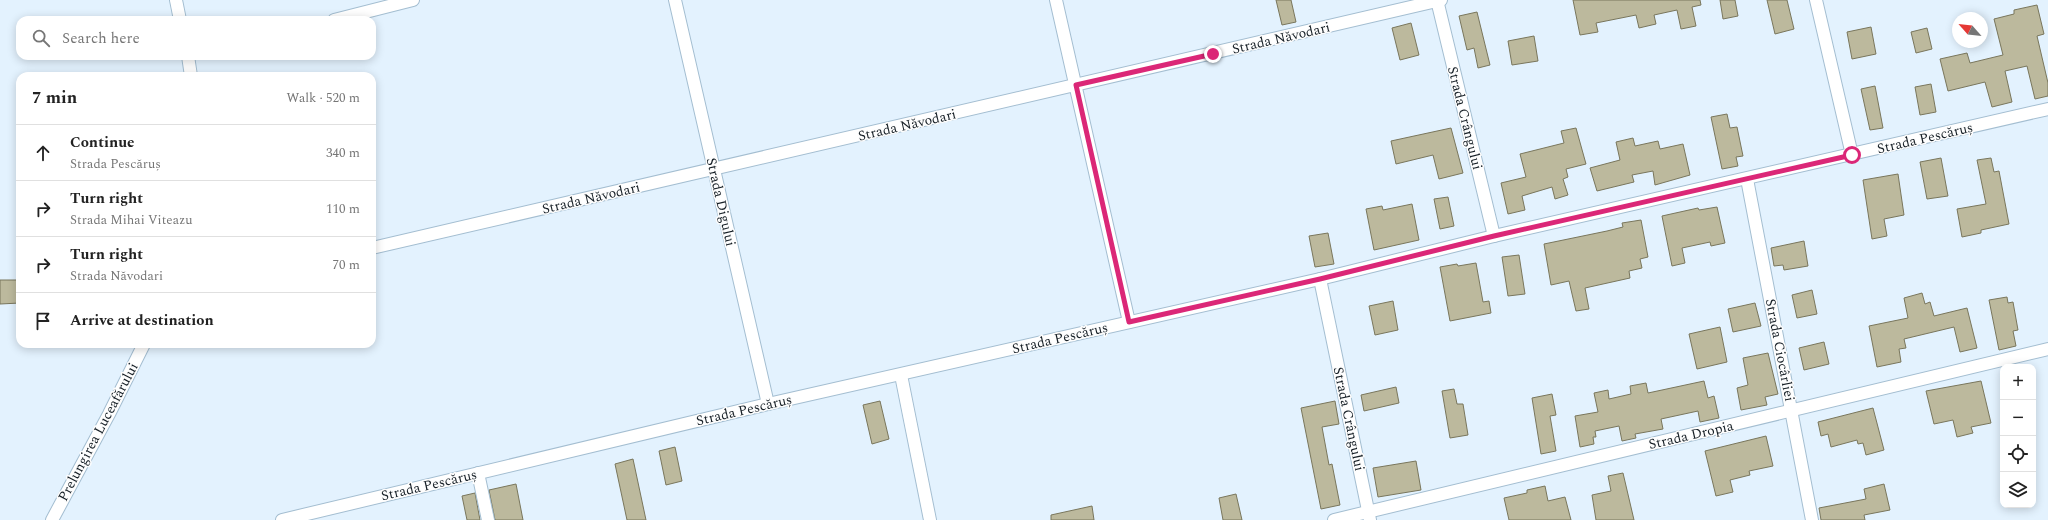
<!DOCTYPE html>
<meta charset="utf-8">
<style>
body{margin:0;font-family:Spectral,serif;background:#f6f6f6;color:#222}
.controls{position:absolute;right:12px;bottom:12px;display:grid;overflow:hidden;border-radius:8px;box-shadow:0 2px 10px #0003}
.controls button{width:36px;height:36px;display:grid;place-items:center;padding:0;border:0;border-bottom:1px solid #e0e0e0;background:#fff;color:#222;font:20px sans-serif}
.compass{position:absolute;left:1952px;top:12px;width:36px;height:36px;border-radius:50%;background:#fff;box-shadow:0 2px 10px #0003;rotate:297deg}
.stop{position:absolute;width:12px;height:12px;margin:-9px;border:3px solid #db2777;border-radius:50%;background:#fff}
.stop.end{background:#db2777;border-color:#fff;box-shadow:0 1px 4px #0008}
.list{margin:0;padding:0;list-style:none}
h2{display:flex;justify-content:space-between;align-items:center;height:52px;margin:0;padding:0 16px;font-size:17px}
h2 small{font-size:13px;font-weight:400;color:#767676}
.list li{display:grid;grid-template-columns:26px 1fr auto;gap:12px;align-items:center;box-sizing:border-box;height:56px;padding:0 16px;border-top:1px solid #e0e0e0}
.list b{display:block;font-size:15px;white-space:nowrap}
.list p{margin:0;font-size:13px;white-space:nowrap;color:#767676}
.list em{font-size:13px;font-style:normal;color:#767676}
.icon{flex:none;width:22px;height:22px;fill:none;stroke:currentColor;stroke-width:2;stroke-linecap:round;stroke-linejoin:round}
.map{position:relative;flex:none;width:2048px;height:520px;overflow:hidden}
.search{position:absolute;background:#fff;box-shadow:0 2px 10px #0003;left:16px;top:16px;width:360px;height:44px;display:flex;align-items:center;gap:10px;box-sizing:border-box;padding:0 14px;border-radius:12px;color:#767676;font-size:15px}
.panel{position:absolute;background:#fff;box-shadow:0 2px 10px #0003;left:16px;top:72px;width:360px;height:276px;border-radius:12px}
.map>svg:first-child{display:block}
.building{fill:#bcb99d;stroke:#79765c}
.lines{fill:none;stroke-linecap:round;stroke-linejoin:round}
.street-casing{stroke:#a4bed1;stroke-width:14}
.street{stroke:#fff;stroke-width:12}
.route{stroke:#db2777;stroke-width:5}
.labels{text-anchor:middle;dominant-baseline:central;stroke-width:3;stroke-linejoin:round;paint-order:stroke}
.street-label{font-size:14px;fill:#151e25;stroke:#fdfdfd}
</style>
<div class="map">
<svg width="2048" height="520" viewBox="0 0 2048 520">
<rect width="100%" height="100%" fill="#e3f2fe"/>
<g class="building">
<path d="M1276,0H1291L1296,22L1282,25Z"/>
<path d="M1573,0H1700L1701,5L1692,7L1696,26L1681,29L1677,10L1654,15L1656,24L1639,28L1636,15L1596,23L1598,32L1580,35Z"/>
<path d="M1720,0H1735L1738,16L1723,19Z"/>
<path d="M1767,0H1787L1794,29L1775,34Z"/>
<path d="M2037,5L2044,34L2037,36L2048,83V96L2035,99L2027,66L2005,71L2012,102L1992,107L1985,82L1948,91L1940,59L1967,53L1970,63L2003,55L1994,19L2014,14V10Z"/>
<path d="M1477,12L1490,65L1478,68L1474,48L1467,50L1459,16Z"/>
<path d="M1411,23L1419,55L1400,60L1392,28Z"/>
<path d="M1871,27L1876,54L1852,59L1847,32Z"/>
<path d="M1927,28L1932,49L1916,53L1911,32Z"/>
<path d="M1534,36L1538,61L1512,65L1508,41Z"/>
<path d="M1931,84L1936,112L1920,115L1915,87Z"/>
<path d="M1875,86L1883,128L1870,130L1861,89Z"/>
<path d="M1727,114L1730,128L1737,127L1743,156L1736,157L1738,166L1722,169L1711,117Z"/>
<path d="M1451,128L1463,173L1439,179L1433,155L1396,164L1391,141Z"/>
<path d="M1576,128L1586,164L1566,169L1568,177L1563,179L1568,195L1555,199L1552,187L1522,196L1525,210L1508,214L1501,183L1526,177L1520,154L1564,143L1561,131Z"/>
<path d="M1633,138L1635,146L1658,141L1660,149L1683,144L1690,175L1655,185L1653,171L1632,175L1634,182L1597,191L1590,168L1620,160L1616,142Z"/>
<path d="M1941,158L1948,196L1927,199L1920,162Z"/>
<path d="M1991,158L1994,172L1999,171L2009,224L1981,230V233L1962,237L1957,209L1986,204L1977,160Z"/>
<path d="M1898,174L1904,215L1884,219L1887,236L1872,239L1863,180Z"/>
<path d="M1448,197L1454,226L1440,229L1434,199Z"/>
<path d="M1412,204L1419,240L1374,250L1366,209L1382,206L1383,210Z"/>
<path d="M1717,207L1725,243L1711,246L1710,242L1682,248L1685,263L1672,266L1662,216L1698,208L1699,210Z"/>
<path d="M1641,220L1648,257L1640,259L1642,268L1629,271L1630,278L1585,288L1589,309L1576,311L1569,281L1551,285L1544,244L1607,231L1623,227L1622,223Z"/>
<path d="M1328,233L1334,264L1315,267L1309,236Z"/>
<path d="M1804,241L1808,266L1784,270L1783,265L1774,266L1771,248Z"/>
<path d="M1519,255L1525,294L1508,296L1502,257Z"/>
<path d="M1476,263L1483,302L1489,301L1491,313L1450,321L1440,267L1457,264L1458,266Z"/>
<path d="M0,280H20V303L0,304Z"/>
<path d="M1812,290L1817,314L1797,318L1792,295Z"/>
<path d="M1922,293L1925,304L1930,302L1934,316L1967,308L1977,348L1960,352L1954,327L1904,339L1906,348L1899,349L1901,362L1877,367L1869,326L1908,318L1904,298Z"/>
<path d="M2007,297L2008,303L2013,302L2018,330L2013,331L2016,346L1999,350L1989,300Z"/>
<path d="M1393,301L1398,330L1375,335L1369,306Z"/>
<path d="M1755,303L1761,326L1733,332L1728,309Z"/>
<path d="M1720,327L1727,362L1697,369L1689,334Z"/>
<path d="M1824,342L1829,364L1804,370L1799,348Z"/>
<path d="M1768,353L1778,394L1765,397L1767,405L1741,410L1737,388L1748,385L1743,358Z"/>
<path d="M1704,381L1708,398L1714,396L1719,418L1700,422L1698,411L1661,419L1663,429L1635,434L1636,438L1622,441L1619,426L1595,431L1596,437H1593L1594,444L1580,447L1575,416L1598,412L1594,393L1608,390L1609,399L1631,394L1630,386L1646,383L1648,393Z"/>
<path d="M1981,381L1991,423L1971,427L1973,433L1957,437L1953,420L1934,424L1926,391Z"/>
<path d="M1396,387L1399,403L1364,411L1361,395Z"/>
<path d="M1454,389L1457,404H1463L1468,435L1450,438L1442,391Z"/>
<path d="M1552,394L1556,415L1550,416L1556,451L1541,454L1532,398Z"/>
<path d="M880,401L889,439L872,444L863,405Z"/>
<path d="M1335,401L1339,424L1322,427L1329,465L1332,464L1340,505L1321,509L1301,408Z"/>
<path d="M1873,408L1884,450L1866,455L1863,443L1858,444L1857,440L1831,447L1828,434L1821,436L1818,422Z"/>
<path d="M1766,436L1773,466L1749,471L1750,475L1730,480L1733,492L1716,496L1705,451Z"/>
<path d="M675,447L682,481L666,485L659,451Z"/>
<path d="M633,459L646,520H627L615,464Z"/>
<path d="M1416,461L1421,490L1378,497L1373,468Z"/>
<path d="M1623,473L1634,520H1596L1592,495L1611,491L1608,476Z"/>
<path d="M516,484L523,520H495L489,490Z"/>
<path d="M1884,484L1890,510L1864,515L1865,520H1821L1819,508L1866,499L1864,489Z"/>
<path d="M1545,486L1548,501L1565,497L1571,520H1509L1504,498L1527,493V490Z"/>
<path d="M475,493L480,520H467L462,496Z"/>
<path d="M1236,494L1242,520H1223L1219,498Z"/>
<path d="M1092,506L1094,520H1051V515Z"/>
</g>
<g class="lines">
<g class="street-casing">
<g id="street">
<path d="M176,0L180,20"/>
<path d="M675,0L768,404"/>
<path d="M1056,0L1129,322"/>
<path d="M1437,0L1494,236"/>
<path d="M1816,0L1852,155"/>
<path d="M334,20L413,0"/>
<path d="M188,56L191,76"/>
<path d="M1747,179L1812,520"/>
<path d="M372,248L1441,0"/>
<path d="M1320,279L1370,520"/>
<path d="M901,375L930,520"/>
<path d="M478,473L488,520"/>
<path d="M52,520L109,414L144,344"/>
<path d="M282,520L768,404L1320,279L1494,236L2048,109"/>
<path d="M1334,520L2048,349"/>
</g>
</g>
<use href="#street" class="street"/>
</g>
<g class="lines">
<path class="route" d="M1213,54L1076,85L1129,322L1320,279L1494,236L1852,155"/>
</g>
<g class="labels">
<g class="street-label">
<text transform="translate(1281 38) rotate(-13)">Strada Năvodari</text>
<text transform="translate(1465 118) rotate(76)">Strada Crângului</text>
<text transform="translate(907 125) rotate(-13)">Strada Năvodari</text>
<text transform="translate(1925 138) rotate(-13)">Strada Pescăruș</text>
<text transform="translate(591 198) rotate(-13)">Strada Năvodari</text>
<text transform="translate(721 202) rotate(77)">Strada Digului</text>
<text transform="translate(1060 338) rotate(-13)">Strada Pescăruș</text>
<text transform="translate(1780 350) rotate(79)">Strada Ciocârliei</text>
<text transform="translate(744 410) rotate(-13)">Strada Pescăruș</text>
<text transform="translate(1349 419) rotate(78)">Strada Crângului</text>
<text transform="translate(98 432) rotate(-62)">Prelungirea Luceafărului</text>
<text transform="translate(1691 435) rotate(-13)">Strada Dropia</text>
<text transform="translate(429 485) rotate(-13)">Strada Pescăruș</text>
</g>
</g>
</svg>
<div class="controls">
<button>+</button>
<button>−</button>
<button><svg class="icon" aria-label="locate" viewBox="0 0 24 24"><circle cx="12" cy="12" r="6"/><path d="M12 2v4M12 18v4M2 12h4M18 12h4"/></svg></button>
<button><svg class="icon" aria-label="layers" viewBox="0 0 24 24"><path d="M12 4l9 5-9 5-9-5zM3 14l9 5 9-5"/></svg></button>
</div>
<svg class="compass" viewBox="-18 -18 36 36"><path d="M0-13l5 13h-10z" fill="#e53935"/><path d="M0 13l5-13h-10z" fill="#767676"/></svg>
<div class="stop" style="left:1852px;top:155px"></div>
<div class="stop end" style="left:1213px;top:54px"></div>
<div class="search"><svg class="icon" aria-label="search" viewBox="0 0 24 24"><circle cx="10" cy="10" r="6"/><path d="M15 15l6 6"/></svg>Search here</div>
<section class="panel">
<h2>7 min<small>Walk · 520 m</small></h2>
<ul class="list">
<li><svg class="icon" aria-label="ahead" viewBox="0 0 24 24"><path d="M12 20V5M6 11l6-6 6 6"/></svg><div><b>Continue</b><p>Strada Pescăruș</p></div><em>340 m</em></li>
<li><svg class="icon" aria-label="right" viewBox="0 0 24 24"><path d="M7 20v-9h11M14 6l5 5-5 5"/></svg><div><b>Turn right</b><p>Strada Mihai Viteazu</p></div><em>110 m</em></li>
<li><svg class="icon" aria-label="right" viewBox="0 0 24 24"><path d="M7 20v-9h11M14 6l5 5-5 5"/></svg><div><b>Turn right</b><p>Strada Năvodari</p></div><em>70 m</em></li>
<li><svg class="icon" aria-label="arrive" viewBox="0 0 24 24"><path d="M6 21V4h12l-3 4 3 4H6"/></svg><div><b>Arrive at destination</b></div></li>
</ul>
</section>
</div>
